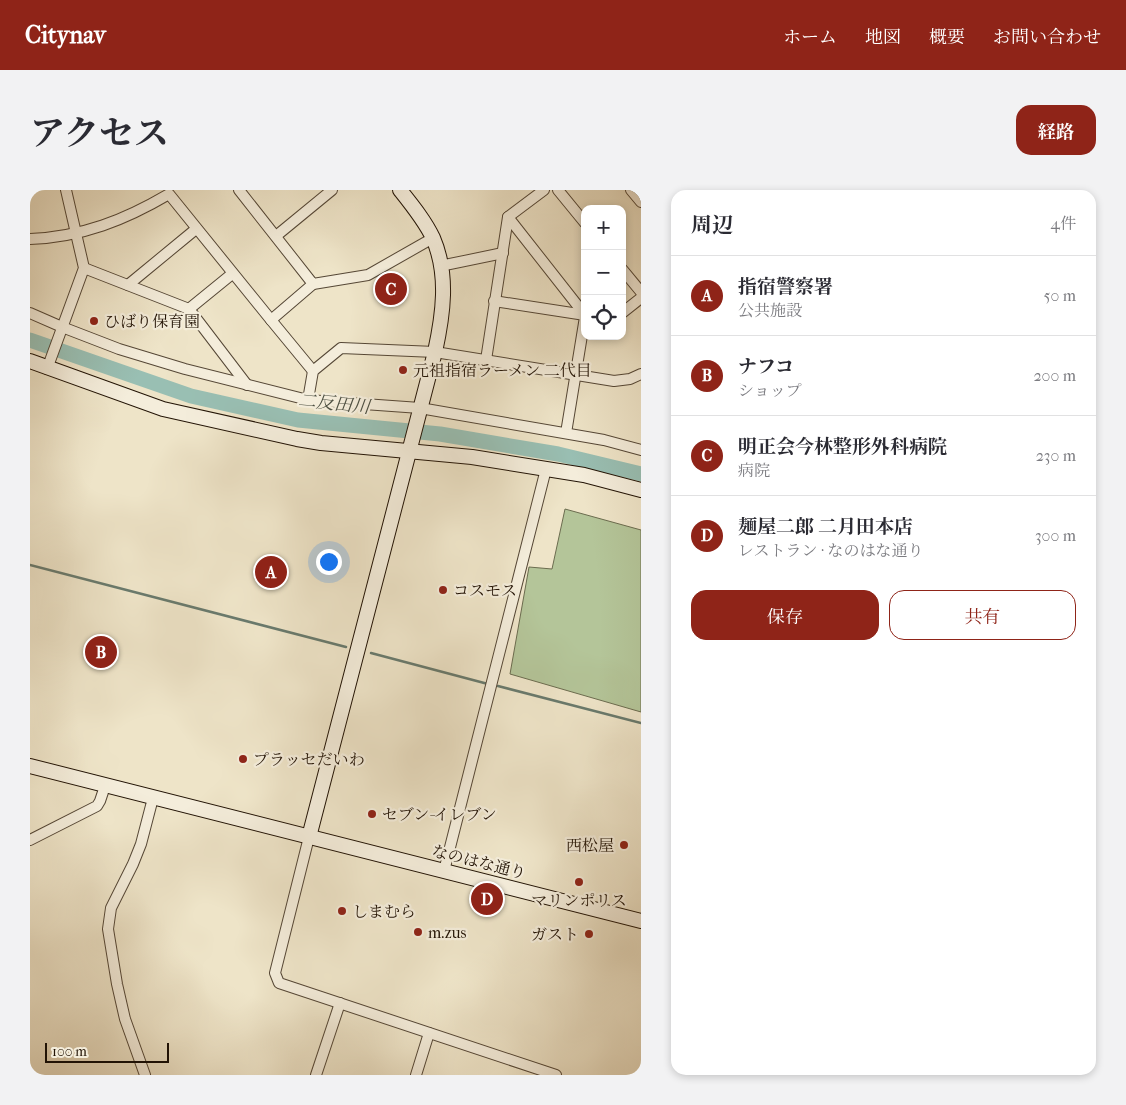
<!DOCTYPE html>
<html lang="ja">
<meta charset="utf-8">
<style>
body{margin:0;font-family:"IM FELL French Canon","Noto Serif JP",serif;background:#f2f2f3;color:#2b2b33}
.controls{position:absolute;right:15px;top:15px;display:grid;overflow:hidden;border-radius:10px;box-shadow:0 2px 8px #0003}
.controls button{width:45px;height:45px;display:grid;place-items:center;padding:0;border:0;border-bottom:1px solid #e1e1e2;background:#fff;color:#2b2b33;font:25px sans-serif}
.scale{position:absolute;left:15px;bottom:12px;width:124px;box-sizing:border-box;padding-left:5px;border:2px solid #221305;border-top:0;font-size:14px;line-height:18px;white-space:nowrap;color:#221305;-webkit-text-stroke:4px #f4eddb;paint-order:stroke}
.you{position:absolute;left:298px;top:371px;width:18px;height:18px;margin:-12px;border:4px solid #fff;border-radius:50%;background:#1a73e8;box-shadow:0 0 0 8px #1a73e833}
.badge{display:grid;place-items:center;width:32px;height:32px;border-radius:50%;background:#8f2418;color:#fff;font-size:16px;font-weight:700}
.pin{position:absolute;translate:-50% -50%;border:2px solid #fff;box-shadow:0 1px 5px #0006}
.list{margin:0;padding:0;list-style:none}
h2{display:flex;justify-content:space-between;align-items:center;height:65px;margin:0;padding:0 20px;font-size:21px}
h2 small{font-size:16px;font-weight:400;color:#7c7c81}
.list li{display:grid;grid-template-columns:32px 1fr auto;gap:15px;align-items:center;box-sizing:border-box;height:80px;padding:0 20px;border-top:1px solid #e1e1e2}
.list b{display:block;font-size:19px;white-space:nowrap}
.list p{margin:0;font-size:16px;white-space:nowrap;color:#7c7c81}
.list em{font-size:16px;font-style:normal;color:#7c7c81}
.actions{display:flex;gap:10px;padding:15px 20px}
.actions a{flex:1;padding:11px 0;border:1px solid #8f2418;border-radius:15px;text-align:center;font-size:18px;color:#8f2418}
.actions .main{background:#8f2418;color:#fff}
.icon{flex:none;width:28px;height:28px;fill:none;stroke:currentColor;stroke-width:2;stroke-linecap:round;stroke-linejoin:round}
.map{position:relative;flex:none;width:611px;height:885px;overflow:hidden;border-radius:15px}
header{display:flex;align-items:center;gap:30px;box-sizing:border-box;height:70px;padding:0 25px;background:#8f2418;color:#fff}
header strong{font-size:24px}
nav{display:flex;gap:28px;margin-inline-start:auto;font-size:18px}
.intro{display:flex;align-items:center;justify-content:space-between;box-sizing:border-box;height:120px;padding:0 30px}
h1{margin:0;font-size:35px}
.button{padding:12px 22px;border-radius:15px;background:#8f2418;color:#fff;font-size:18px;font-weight:700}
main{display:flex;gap:30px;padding:0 30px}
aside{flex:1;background:#fff;border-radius:15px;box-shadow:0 2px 8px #0003}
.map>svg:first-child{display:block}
.pitch{fill:#b4c599;stroke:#6b6c4f}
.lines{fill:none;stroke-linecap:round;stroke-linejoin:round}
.stream{stroke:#697a6d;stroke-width:2.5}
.river{stroke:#99bfb3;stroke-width:15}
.street-casing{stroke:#554736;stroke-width:12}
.secondary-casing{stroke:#221305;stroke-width:16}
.street{stroke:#f4eddb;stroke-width:10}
.secondary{stroke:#f4eddb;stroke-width:14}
.poi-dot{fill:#8f2418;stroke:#f4eddb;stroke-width:2}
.labels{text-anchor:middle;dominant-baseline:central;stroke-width:4.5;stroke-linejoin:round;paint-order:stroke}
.poi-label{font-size:16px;fill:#221305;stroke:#f4eddb;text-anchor:start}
.street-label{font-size:16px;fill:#221305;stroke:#f4eddb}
.water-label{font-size:18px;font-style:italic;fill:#4c4f42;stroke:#f4eddb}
</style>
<header>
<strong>Citynav</strong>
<nav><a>ホーム</a><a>地図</a><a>概要</a><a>お問い合わせ</a></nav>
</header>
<div class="intro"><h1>アクセス</h1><a class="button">経路</a></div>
<main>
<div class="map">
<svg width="611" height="885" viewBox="0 0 611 885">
<rect width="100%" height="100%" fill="#eee4c8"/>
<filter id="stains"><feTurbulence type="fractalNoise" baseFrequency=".004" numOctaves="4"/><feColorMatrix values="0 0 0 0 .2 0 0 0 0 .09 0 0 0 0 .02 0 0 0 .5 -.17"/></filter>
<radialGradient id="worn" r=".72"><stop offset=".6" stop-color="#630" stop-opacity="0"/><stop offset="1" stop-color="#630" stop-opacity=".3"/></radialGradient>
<path class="pitch" d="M535,319L611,340V522L480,484L499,377L522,379Z"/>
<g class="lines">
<g class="stream">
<path d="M0,375L316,457"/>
<path d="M341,463L458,494"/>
<path d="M468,496L611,533"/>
</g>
<path class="river" d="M0,150L161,206L268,230L410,244L528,264L611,284"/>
<g class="street-casing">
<g id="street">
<path d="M209,0L283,94L338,85L403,48"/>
<path d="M528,0L555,33"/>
<path d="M601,0L611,12"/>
<path d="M478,27L555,125"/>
<path d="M246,46L302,0"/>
<path d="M0,49C52,47 95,30 139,4L241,130"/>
<path d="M410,76L473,63"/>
<path d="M54,78L159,119L217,195"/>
<path d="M592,79L611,102"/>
<path d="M98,95L166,39"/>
<path d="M464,111L555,125"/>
<path d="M159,119L202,84"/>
<path d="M0,123L32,137L89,159L155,179L278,210L390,218L574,250L611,260"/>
<path d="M592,123L611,108"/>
<path d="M456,170L478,27L514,0"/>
<path d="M17,179L54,78L36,0"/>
<path d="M283,181L241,130L283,94"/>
<path d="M278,210L283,181L311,158L405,162L584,191L600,189L611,184"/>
<path d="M536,243L555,127"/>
<path d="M279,647L245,783L249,793L526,885"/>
<path d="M0,650L67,616L70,611L75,596"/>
<path d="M414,681L516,279"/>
<path d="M115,885L95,829L87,794L78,739L81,718L103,674L111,654L123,608"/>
<path d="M286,885L310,813"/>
<path d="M386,885L399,843"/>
</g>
</g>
<g class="secondary-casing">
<g id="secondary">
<path d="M0,171L133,219L267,249L291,253L442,267L554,285L611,300"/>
<path d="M0,576L611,731"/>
<path d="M279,647L405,162C413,125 419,85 403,48C395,31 382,15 370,0"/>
</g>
</g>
<use href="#street" class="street"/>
<use href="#secondary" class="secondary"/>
</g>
<g class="poi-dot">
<circle cx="64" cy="131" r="5"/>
<circle cx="373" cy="180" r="5"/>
<circle cx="413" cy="400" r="5"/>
<circle cx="213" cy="569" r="5"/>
<circle cx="342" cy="624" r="5"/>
<circle cx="594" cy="655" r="5"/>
<circle cx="549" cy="692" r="5"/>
<circle cx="312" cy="721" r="5"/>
<circle cx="388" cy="742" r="5"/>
<circle cx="559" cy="744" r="5"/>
</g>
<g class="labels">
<g class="poi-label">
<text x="74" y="131">ひばり保育園</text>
<text x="383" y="180">元祖指宿ラーメン 二代目</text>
<text x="423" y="400">コスモス</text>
<text x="223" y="569">プラッセだいわ</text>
<text x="352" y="624">セブン-イレブン</text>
<text x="584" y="655" text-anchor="end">西松屋</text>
<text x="549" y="710" text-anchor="middle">マリンポリス</text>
<text x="322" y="721">しまむら</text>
<text x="398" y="742">m.zus</text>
<text x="549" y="744" text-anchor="end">ガスト</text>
</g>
<g class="street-label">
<text transform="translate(449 672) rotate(14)">なのはな通り</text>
</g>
<g class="water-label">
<text transform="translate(304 214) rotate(6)">二反田川</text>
</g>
</g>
<rect width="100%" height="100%" filter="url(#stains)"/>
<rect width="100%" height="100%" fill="url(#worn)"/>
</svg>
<div class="controls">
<button>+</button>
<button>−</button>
<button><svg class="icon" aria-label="locate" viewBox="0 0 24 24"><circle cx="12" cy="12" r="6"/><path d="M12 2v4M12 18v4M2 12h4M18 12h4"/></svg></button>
</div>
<div class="scale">100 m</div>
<div class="you"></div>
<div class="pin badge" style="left:241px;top:382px">A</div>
<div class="pin badge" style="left:71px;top:462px">B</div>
<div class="pin badge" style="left:361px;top:99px">C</div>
<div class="pin badge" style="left:457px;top:709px">D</div>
</div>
<aside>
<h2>周辺<small>4件</small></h2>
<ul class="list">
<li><span class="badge">A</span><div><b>指宿警察署</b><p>公共施設</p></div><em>50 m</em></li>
<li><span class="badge">B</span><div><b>ナフコ</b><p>ショップ</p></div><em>200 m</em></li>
<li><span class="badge">C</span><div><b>明正会今林整形外科病院</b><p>病院</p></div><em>230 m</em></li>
<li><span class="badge">D</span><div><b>麺屋二郎 二月田本店</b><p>レストラン · なのはな通り</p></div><em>300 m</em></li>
</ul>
<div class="actions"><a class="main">保存</a><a>共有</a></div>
</aside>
</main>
